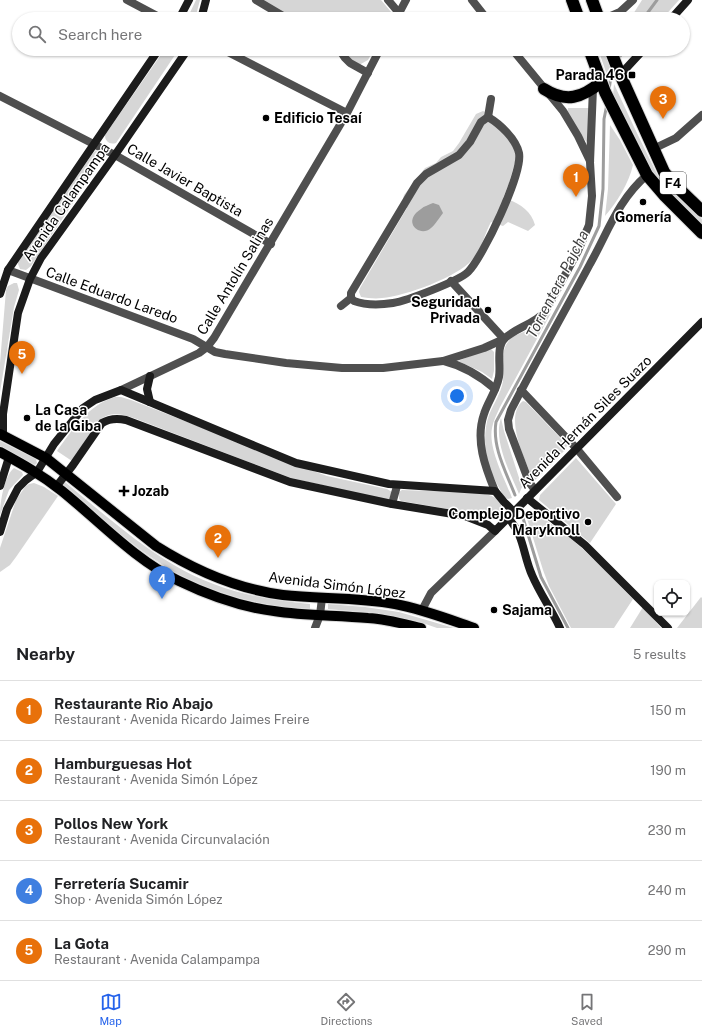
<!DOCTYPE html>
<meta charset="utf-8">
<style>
body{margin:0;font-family:"Public Sans",sans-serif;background:#f2f2f2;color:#202124}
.controls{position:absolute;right:12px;bottom:12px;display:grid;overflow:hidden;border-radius:8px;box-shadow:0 1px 3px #0004}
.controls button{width:36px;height:36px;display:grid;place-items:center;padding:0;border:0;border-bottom:1px solid #e0e0e0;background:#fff;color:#202124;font:20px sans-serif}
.you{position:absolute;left:457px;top:396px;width:14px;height:14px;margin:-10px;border:3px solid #fff;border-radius:50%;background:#1a73e8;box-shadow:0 0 0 6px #1a73e833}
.badge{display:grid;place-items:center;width:26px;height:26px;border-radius:50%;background:#2563eb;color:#fff;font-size:13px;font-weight:700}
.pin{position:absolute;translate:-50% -33px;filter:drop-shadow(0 1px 2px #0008)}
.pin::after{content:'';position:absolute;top:21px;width:14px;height:12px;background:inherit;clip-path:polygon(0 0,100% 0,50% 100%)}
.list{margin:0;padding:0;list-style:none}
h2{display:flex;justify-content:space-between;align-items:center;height:52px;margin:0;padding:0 16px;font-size:17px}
h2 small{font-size:13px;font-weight:400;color:#757577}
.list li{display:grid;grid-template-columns:26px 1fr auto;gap:12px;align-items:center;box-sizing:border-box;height:60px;padding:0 16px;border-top:1px solid #e0e0e0}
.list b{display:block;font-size:15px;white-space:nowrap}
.list p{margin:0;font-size:13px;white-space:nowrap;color:#757577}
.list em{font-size:13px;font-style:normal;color:#757577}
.icon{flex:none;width:22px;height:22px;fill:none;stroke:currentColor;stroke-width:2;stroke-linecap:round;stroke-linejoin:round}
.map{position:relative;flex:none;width:702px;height:628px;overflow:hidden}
.search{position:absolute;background:#fff;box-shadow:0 1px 3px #0004;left:12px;right:12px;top:12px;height:44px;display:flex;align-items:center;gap:10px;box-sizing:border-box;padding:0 14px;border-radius:22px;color:#757577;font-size:15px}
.sheet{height:352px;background:#fff}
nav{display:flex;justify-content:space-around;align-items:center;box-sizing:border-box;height:56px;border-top:1px solid #e0e0e0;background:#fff;font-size:11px;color:#757577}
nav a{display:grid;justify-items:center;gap:2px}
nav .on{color:#2563eb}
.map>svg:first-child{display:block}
.green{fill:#d6d6d6}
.water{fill:#9d9d9d}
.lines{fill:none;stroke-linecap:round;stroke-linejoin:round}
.stream{stroke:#9d9d9d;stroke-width:3}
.primary-casing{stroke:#dbdbdb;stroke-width:12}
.highway-casing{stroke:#dbdbdb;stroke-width:14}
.street{stroke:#4f4f4f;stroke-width:8}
.secondary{stroke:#1c1c1c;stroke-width:8}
.primary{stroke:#000;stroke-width:10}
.highway{stroke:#000;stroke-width:12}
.poi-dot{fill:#000;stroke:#fff;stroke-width:1.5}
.labels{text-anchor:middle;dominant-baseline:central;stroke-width:3;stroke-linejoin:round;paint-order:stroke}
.shield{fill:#fff;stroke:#4c4c4c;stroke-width:1}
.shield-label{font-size:13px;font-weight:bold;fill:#000}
.poi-label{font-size:14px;font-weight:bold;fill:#000;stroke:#fff;text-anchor:start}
.street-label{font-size:14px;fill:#000;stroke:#fff}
.water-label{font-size:15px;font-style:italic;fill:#3e3e3e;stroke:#fff}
</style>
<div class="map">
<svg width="702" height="628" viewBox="0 0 702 628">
<rect width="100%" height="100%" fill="#fff"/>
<g class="green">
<path d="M196,0H200L195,19H187Z"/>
<path d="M259,0H381L392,13L389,19H292Z"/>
<path d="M642,0H679L662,19H630Z"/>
<path d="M165,49H179L116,143C109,145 105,141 105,135Z"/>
<path d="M342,49H374L368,60L359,65L354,63Z"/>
<path d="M598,49H604L610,67L607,75Z"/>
<path d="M614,84L634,127L657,174L664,183L702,219V225L652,175L613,96Z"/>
<path d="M568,108H589L588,143L583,138L567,113Z"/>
<path d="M483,111L492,115L501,123L517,155L509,183L503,198C518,202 531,210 535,225L528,231L508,222L503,226L491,222C484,235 482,249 472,260C457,277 406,296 382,298C375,299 368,298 361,297L359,292L360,288L407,208H404L402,202L404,195L425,168L436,163L441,157L453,151L459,143L476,114Z"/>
<path d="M610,125L620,140L633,165C629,183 617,202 605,216L608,189Z"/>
<path d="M96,150L101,155V161L31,266L26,270L20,269L18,264V261L93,153Z"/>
<path d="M14,283H17L19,290L14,307L0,392V363L6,290L8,286Z"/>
<path d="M551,313L500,407C497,414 493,421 492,428C488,449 505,479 512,498L508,499L504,497C500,489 495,481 491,472C484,456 483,431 489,415C494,403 501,393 503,381C504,368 500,352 508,342C513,334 524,333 532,328C539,324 545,319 551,313Z"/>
<path d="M490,348L494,352V371L492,379L482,372L458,361Z"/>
<path d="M115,397H121L131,400L308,469L327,476L387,489L392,492L390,499L388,500L291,478L147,423C130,417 114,408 98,421L72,461L57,451C73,429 88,405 115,397Z"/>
<path d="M523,401L526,402L567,445L566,449L534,481C526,463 503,416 523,401Z"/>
<path d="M501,418L504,431L522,487L519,494C510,472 493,441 501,418Z"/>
<path d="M0,441L36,459L37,463L35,465L0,447Z"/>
<path d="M576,458L616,504L590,543L539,500L540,495Z"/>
<path d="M14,468L22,472L23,475L9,490L0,515C0,503 4,476 14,468Z"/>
<path d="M65,482C100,511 135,542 174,565C215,590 263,600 310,604V609C262,607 213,594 171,570C132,547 97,514 62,486Z"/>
<path d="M34,483L44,487L58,496L16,557L10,565L0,572V548L16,500L25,487L29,484Z"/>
<path d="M402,490C411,490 419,491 427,491C440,491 504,488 501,507C500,514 498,516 492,519L471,513L401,501L399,499V492Z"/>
<path d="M528,510C570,531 600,566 633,599L614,628H571L549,586L543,570L525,512Z"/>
<path d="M701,597L702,598V628H677Z"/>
<path d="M328,604L365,607L399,612L454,628H437L420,622L381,614L328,609Z"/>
<path d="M643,607L661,628H630Z"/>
</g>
<path class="water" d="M433,203L439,205L443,213C440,217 434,226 431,228C420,238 401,222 421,209C424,206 429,205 433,203Z"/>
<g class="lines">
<g class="stream">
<path d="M643,19L657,0"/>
<path d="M618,60L624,49"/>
<path d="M609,90L611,76L614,69"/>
<path d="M515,495C506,472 492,447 496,422L580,267L599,226L603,189L604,119L607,104"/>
<path d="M523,518L541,577L568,628"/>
</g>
<g class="primary-casing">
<g id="primary">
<path d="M0,434L46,458L156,546C194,570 237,589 283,595C320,599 358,597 395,604C422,609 448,619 474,628"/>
<path d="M0,452C22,464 42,475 62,491C98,520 136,561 179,581C208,595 242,607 274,611C305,616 336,615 368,618C386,619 404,624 421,628"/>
</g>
</g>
<g class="highway-casing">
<g id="highway">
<path d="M572,0L579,19"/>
<path d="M592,0L599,19"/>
<path d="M589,49L605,92L647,175L665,196L702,233"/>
<path d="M610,49L619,72L664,172L674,184L702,211"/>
<path d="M544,89C566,103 582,98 601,82"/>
</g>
</g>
<g class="street">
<path d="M127,0L163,19"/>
<path d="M256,0L288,19"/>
<path d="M388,0L399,13"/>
<path d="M472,0L487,19"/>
<path d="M396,19L406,0"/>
<path d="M604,19L620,12L633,0"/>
<path d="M222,49L347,113"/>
<path d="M339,49L345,58L350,63L368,73"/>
<path d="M512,49L563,111L578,136L590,161"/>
<path d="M0,96L115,155L271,244"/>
<path d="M488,117C500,124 516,139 519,153C523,173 483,257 468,272C459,281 406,301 393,303C380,305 365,305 354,301L351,298V293L417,183L426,174L459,155L470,142L481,122Z"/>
<path d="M488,117L491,99"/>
<path d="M653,149L676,138L702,115"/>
<path d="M8,270L193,339L215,352L225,354L286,363L342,368H383L443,361L484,348L504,339L451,281"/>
<path d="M341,306L351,298"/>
<path d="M444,361C464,366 479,375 495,389"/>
<path d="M121,390L199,353L207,347L214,338L347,113L380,49"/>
<path d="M521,390L577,449L617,497"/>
<path d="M535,490L529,482L509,429L508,420L511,410C536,361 564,313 590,264C608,232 618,200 647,175"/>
<path d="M495,491C485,467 475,440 484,414C488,401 496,392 499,377C501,366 496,348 504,339C512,331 524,327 533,321C537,319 541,315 545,312L578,251L589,225L592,196L590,162L593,88"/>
<path d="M392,504L397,486"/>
<path d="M422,610L431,593L495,531"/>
<path d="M315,628L320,615L322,598"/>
</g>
<g class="secondary">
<path d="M179,19L189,0"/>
<path d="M201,19L206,0"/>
<path d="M671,19L688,0"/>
<path d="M620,75L644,49"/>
<path d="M0,294L8,270L159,49"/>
<path d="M150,376L147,389L150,402"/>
<path d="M3,436V414L18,313L30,279L41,258L115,155L188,49"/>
<path d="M0,486L9,457"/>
<path d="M56,487L73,465L102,423C110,418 117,418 126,420L290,482L392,504L465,516L488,525L495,531L702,322"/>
<path d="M527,498L585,545L668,628"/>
<path d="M508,518C524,534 523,555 532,575C540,594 552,610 560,628"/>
<path d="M0,532L7,509L18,488L26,480L37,472L54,444L83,408L95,400L121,390L296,463L389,484L495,491L504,502L514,512"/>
</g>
<use href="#primary" class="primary"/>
<use href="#highway" class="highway"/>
</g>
<g class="poi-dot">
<rect x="628" y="71" width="8" height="8" rx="2"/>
<circle cx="266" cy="118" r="4"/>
<circle cx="643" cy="202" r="4"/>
<circle cx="488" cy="310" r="4"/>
<circle cx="27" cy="418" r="4"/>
<path d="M122 485h4v4h4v4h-4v4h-4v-4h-4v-4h4z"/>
<circle cx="588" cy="522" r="4"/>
<circle cx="494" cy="610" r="4"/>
</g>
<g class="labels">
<rect class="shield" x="660" y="172" width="26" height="22" rx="3"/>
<g class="shield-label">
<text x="673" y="183">F4</text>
</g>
<g class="poi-label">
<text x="624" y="75" text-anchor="end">Parada 46</text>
<text x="274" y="118">Edificio Tesaí</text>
<text x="643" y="217" text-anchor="middle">Gomería</text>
<text x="480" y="302" text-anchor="end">Seguridad<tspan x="480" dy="16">Privada</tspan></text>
<text x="35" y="410">La Casa<tspan x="35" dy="16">de la Giba</tspan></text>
<text x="132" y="491">Jozab</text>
<text x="580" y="514" text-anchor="end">Complejo Deportivo<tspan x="580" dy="16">Maryknoll</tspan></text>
<text x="502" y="610">Sajama</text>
</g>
<g class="street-label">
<text transform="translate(185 180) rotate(30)">Calle Javier Baptista</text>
<text transform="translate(66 202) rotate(-55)">Avenida Calampampa</text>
<text transform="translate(235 276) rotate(-59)">Calle Antolín Salinas</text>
<text transform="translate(112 295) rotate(20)">Calle Eduardo Laredo</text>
<text transform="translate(585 422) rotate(-45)">Avenida Hernán Siles Suazo</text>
<text transform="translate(337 585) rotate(7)">Avenida Simón López</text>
</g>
<g class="water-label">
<text transform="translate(557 284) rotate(-63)">Torrentera Pajcha</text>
</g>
</g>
</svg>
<div class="controls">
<button><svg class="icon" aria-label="locate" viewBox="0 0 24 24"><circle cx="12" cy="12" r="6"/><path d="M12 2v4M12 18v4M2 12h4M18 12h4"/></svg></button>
</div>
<div class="you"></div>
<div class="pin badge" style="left:576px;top:197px;background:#e8710a">1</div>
<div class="pin badge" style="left:218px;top:558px;background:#e8710a">2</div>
<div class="pin badge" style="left:663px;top:119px;background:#e8710a">3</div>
<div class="pin badge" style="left:162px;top:599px;background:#3f7fe0">4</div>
<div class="pin badge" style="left:22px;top:374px;background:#e8710a">5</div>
<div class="search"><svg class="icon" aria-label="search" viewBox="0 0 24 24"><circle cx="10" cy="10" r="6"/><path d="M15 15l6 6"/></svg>Search here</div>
</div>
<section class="sheet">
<h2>Nearby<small>5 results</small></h2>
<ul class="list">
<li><span class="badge" style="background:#e8710a">1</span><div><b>Restaurante Rio Abajo</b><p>Restaurant · Avenida Ricardo Jaimes Freire</p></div><em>150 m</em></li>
<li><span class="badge" style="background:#e8710a">2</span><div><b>Hamburguesas Hot</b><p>Restaurant · Avenida Simón López</p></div><em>190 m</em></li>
<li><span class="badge" style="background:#e8710a">3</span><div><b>Pollos New York</b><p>Restaurant · Avenida Circunvalación</p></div><em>230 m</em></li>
<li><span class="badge" style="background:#3f7fe0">4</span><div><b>Ferretería Sucamir</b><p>Shop · Avenida Simón López</p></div><em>240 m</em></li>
<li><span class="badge" style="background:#e8710a">5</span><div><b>La Gota</b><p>Restaurant · Avenida Calampampa</p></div><em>290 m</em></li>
</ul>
</section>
<nav>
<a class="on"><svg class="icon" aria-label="map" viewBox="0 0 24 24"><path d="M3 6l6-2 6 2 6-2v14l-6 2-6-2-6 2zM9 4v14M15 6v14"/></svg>Map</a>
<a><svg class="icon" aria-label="directions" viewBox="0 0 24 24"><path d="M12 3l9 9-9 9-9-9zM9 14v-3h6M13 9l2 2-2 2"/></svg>Directions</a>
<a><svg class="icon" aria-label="saved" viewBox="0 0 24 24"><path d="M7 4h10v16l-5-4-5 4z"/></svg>Saved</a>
</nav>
